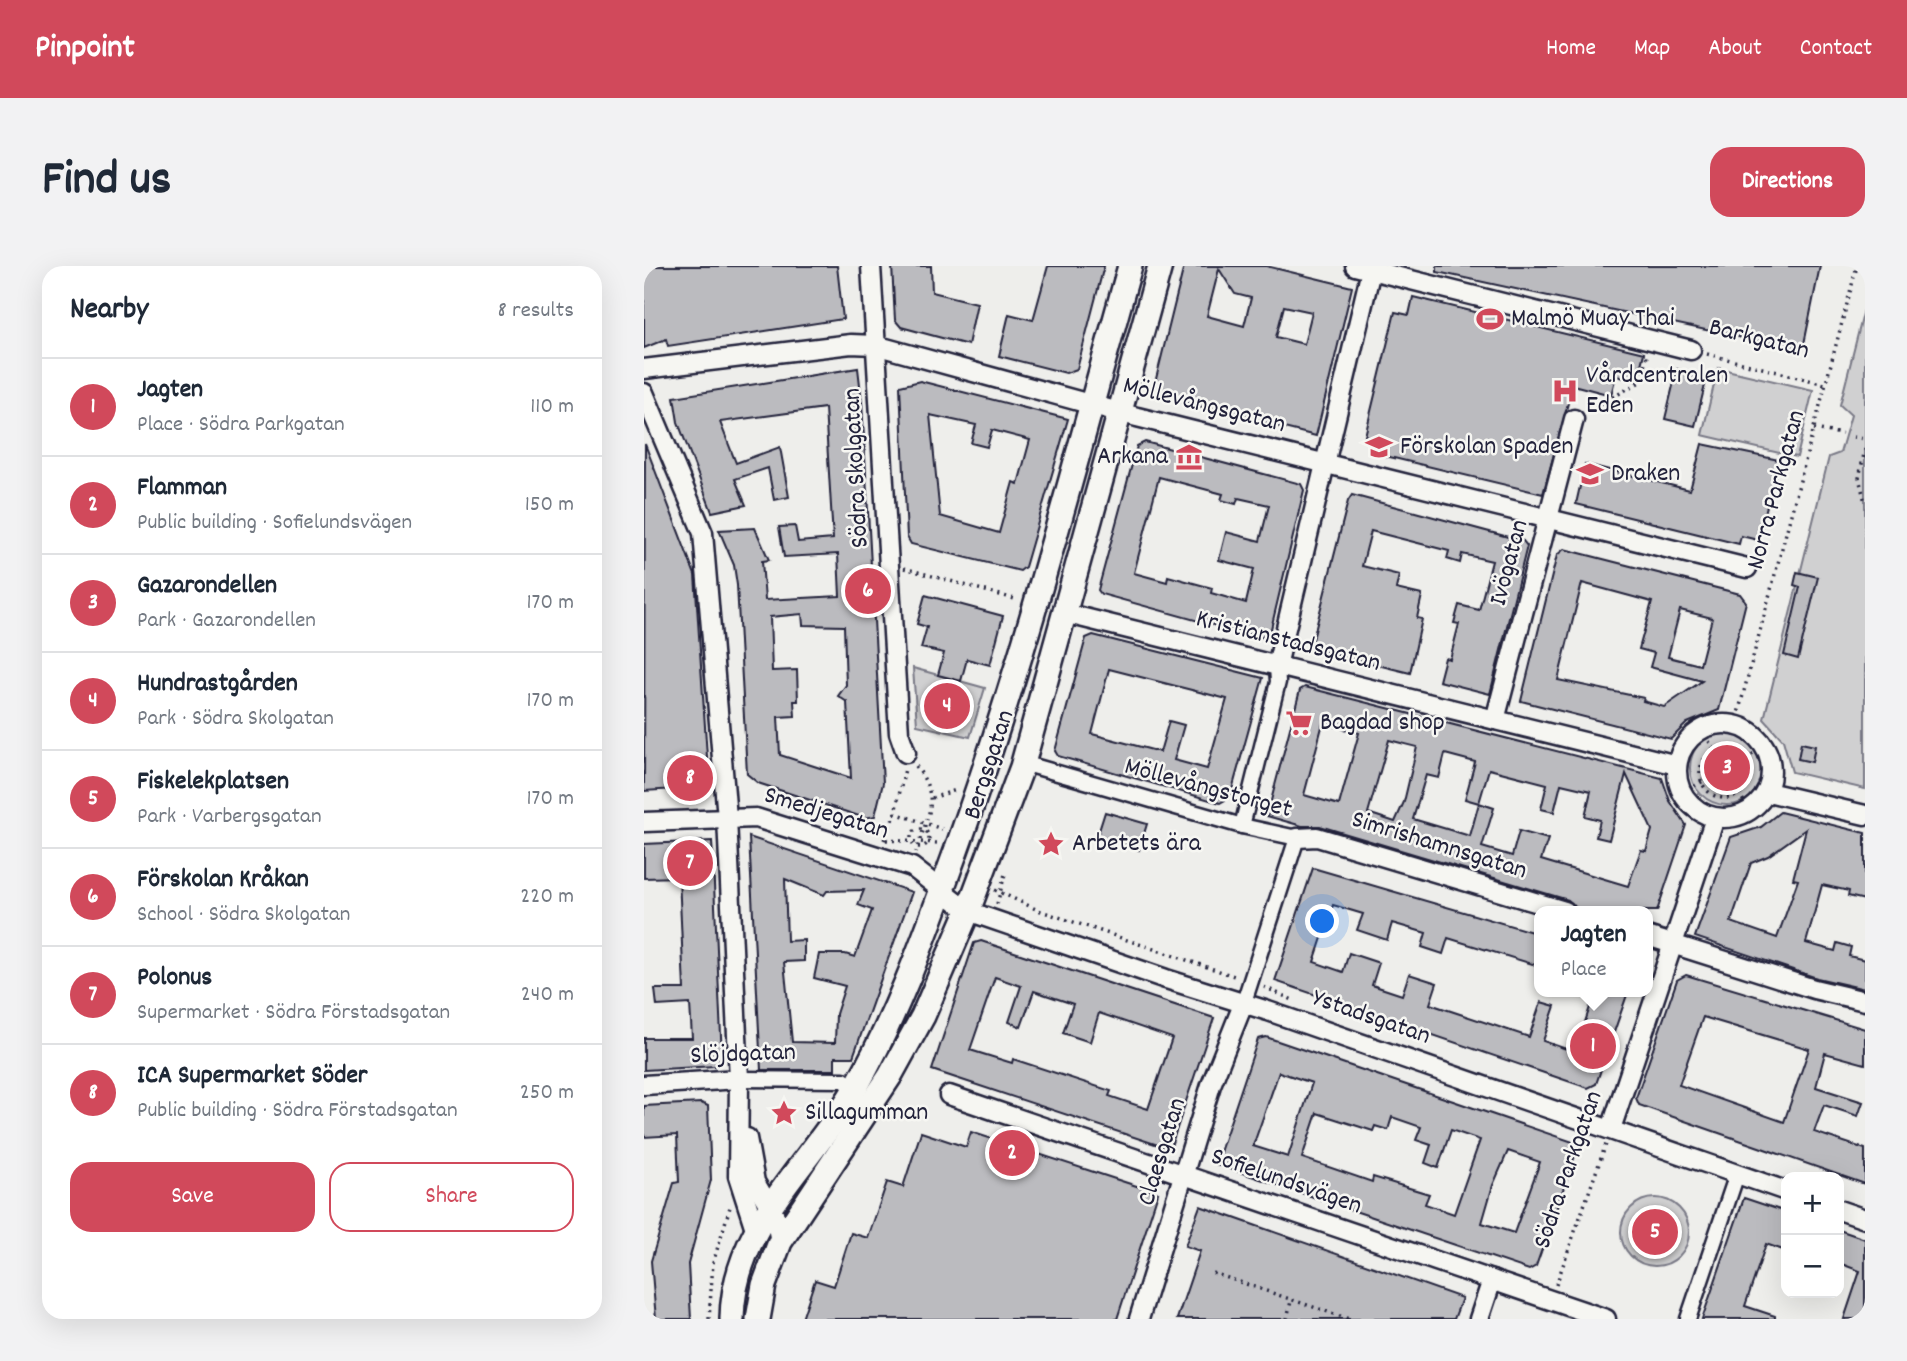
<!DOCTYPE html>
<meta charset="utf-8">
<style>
body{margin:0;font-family:Dekko,sans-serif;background:#f2f2f3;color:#1f2937}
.controls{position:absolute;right:21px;bottom:21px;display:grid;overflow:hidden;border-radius:14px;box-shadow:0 7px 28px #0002}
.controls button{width:63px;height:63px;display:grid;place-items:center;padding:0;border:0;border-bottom:2px solid #e0e1e3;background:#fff;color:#1f2937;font:35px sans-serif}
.you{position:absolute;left:679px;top:656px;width:24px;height:24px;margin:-18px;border:5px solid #fff;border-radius:50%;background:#1a73e8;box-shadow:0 0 0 10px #1a73e833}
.badge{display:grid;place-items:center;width:46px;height:46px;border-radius:50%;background:#d1495b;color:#fff;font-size:23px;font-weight:700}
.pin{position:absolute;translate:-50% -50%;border:4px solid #fff;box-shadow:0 2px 7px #0006}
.popup{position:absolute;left:890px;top:640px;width:119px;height:91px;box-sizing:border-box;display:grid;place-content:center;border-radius:14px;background:#fff;filter:drop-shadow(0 2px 5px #0005);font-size:23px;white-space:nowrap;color:#747a83}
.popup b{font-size:26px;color:#1f2937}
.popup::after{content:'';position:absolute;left:50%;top:100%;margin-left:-14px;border:14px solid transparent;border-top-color:#fff}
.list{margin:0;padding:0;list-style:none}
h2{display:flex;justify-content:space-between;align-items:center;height:91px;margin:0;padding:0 28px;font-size:30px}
h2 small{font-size:23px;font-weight:400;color:#747a83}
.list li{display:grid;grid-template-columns:46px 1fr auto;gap:21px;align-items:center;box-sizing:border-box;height:98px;padding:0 28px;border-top:2px solid #e0e1e3}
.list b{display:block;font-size:26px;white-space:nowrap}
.list p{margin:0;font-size:23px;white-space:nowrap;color:#747a83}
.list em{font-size:23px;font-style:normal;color:#747a83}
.actions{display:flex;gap:14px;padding:21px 28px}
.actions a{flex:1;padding:16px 0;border:2px solid #d1495b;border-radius:21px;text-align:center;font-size:24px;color:#d1495b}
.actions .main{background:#d1495b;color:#fff}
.map{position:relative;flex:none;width:1221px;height:1053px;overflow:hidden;border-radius:21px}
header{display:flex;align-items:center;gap:42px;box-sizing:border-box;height:98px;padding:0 35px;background:#d1495b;color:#fff}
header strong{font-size:33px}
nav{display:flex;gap:38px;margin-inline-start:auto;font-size:24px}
.intro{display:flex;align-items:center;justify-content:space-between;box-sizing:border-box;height:168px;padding:0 42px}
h1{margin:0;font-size:49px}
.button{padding:18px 32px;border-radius:21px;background:#d1495b;color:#fff;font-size:24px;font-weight:700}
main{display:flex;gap:42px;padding:0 42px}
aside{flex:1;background:#fff;border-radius:21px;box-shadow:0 7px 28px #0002}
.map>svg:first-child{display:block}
.green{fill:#d0d0d1;stroke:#797986;stroke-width:2}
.building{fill:#bbbbbf;stroke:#22223b;stroke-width:2;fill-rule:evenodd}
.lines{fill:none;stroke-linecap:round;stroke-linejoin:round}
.pedestrian-casing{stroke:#22223b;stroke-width:19}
.minor-casing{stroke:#22223b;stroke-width:23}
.tertiary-casing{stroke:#22223b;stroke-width:28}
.path{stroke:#22223b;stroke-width:3.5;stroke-dasharray:2 5;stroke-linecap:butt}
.pedestrian{stroke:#f6f6f2;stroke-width:14}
.minor{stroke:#f6f6f2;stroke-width:18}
.tertiary{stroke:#f6f6f2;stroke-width:23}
.labels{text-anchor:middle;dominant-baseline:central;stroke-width:5;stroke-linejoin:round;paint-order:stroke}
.poi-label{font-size:26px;fill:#22223b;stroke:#f6f6f2;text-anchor:start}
.street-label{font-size:26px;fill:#22223b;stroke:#f6f6f2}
</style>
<header>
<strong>Pinpoint</strong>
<nav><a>Home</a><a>Map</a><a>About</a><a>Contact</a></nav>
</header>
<div class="intro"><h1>Find us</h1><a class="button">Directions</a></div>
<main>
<aside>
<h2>Nearby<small>8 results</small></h2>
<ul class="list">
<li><span class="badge">1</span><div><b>Jagten</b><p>Place · Södra Parkgatan</p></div><em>110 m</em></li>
<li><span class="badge">2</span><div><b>Flamman</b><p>Public building · Sofielundsvägen</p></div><em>150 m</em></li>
<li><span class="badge">3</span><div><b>Gazarondellen</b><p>Park · Gazarondellen</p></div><em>170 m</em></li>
<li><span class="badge">4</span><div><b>Hundrastgården</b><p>Park · Södra Skolgatan</p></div><em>170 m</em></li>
<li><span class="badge">5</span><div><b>Fiskelekplatsen</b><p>Park · Varbergsgatan</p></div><em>170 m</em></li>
<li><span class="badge">6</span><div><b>Förskolan Kråkan</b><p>School · Södra Skolgatan</p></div><em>220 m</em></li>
<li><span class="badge">7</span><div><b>Polonus</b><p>Supermarket · Södra Förstadsgatan</p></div><em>240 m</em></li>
<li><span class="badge">8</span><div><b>ICA Supermarket Söder</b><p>Public building · Södra Förstadsgatan</p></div><em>250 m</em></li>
</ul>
<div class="actions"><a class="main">Save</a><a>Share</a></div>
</aside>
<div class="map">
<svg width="1221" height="1053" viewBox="0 0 1221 1053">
<rect width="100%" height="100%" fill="#eeeeeb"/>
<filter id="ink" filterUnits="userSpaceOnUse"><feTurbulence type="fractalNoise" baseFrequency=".0143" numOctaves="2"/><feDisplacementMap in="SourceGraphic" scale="14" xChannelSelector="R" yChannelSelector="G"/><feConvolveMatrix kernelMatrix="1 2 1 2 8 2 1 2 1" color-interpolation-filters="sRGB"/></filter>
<g filter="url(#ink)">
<g class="green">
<path d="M1221,40V523L1148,506L1139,474L1120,453L1185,191L1196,187L1207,149L1196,139Z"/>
<path d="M1074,102L1169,124L1153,191L1058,169Z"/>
<path d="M269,402L341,422L326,471L273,459Z"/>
<circle cx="1083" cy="502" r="37"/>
<circle cx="1011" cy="966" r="34"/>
</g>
<g class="building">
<path d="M0,0H193L199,53L24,80L22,73L0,82Z"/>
<path d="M248,0H287L288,26L333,37L324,79L257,61L251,54Z"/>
<path d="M404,0H460L433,103L422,107L355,90L365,48L389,54Z"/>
<path d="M540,0H622L708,21L672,170L508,129ZM575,3L591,28L607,32L600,60L563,50ZM640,40L668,46L660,78L632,71Z"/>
<path d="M793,0H1176L1160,78L1150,83L793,6Z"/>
<path d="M769,31L1000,87L993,115L972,110L967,129L929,119L899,228L729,187L732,172L721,170L751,46L765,49Z"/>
<path d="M214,102L218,136L239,517L231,550L221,552L114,517L103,508L93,319L90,299L75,264L111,262L125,294L118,295L121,334L196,330L194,288L140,291L135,261L151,260L154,276L189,273L181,142L76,156L92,197L136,181L145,231L130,234L124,202L91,213L102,239L68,246L34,156L30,131ZM158,348L159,359L200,360L202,419L194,430L203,436L207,512L136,489L134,451L151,450L150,435H154L153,404L128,405L126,351Z"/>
<path d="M1033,103L1063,111L1051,160L1021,153Z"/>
<path d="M276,115L424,153L381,301L376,305L267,278L263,271L256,120ZM286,149L332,159L327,177L343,181L348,164L386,174L374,218L369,216L355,267L296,250Z"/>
<path d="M501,176L657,218L660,224L626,367L616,372L457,328L454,324L493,180ZM515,211L579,228L577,234L592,238L594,232L625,239L616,275L582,266L575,294L610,303L602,337L567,327L568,322L524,310L523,316L490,307Z"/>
<path d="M1,178L51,309L65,521L0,525Z"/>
<path d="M1058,178L1135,194L1114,274L1097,270L1095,278L932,238L941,198L1046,224Z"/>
<path d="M708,229L879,275L883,280L846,428L795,415L801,392L806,393L815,358L810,357L815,339L835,344L848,295L818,288L816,297L803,293L805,285L727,265L718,300L755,309L752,323L778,329L773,352L778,353L766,407L672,384L668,377L704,235Z"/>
<path d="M920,283L1096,328L1102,336L1075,444L1043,457L1027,473L877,435L913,289ZM938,317L1008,336L995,383L1010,387L1006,401L1058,415L1020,441L999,435L1000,432L914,414ZM1036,344L1068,352L1056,399L1024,391Z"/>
<path d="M1153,306L1174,311L1154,393L1140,389L1156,321L1150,319Z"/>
<path d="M281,329L359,350L346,399L323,393L317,415L294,409L300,387L277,382L283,361L273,358Z"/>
<path d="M449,369L619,412L586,531L576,537L414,490L411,485L442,372ZM465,403L583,433L563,503L530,494L540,459L525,455L516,486L448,468Z"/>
<path d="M661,421L1018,512L1026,535L1042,559L1013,645H943L932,642L924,634L676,560H658L623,550L656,424ZM679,457L715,467L695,539L660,529ZM745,474L773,481L760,536L751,556L724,547ZM801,488L831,496L821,533L835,537L826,570L769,553L782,509L795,512ZM845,503L903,518L897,543L910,546L917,518L947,525L941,550L956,554L952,571L965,574L982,508L1008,564L1002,585L997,584L984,620L897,594L904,573L875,565L868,590L838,581L850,542L835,537Z"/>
<path d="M1157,477L1171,480L1168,496L1154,493Z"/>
<path d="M461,546L503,558L495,584L453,571Z"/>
<path d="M1136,546L1221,567V634L1204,630L1205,625L1178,619L1162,677L1191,685L1193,677L1207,681L1205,690L1221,694V723L1173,712L1051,671L1087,571L1117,561ZM1162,563L1149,613L1154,614L1133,672L1087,656L1107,597L1124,590Z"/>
<path d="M105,571L268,626L209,791H191V804H117ZM141,613L180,629L183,625L220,624L214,639L228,644L211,691L201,688H175L170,712L201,720L192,748L191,777L148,776L140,696L160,695V674L143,675Z"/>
<path d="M68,575L78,792L72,800L0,804V772H48L46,738L13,740L11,723H40L35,611L0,612V578Z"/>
<path d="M669,602L895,668V700L804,672L799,688L778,681L782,667L748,657L743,674L713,664L719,648L689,639L670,696L699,706L705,687L735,697L728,719L758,729L765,708L793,717L786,738L885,771L897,736L911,740L899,775L931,786L951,726H984L952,818L944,822L631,715Z"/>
<path d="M337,675L570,752L526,883L288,804L330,677ZM351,711L377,720L365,756L377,761L390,725L429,738L419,767L446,776L455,747L528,772L504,843L465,830L467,825L369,793L368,797L326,784Z"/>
<path d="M1042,709L1221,763V798L1181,787L1172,821L1219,836L1214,850L1180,839L1170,866L1221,883V918L995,839L992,832L1033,714ZM1059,751L1165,783L1140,856L1035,819Z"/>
<path d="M622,771L929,876L933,884L892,1000L885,1004L572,898L614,773ZM635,806L668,817L644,891L609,880ZM673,847L729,865L731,860L744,864L748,851L777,861L772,874L787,879L781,897L794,902L807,864L836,874L810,948L781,938L785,928L729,911L728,916L658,892ZM864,885L896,896L870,967L838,957L849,919Z"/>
<path d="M57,837L64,840L67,914L44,998L47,1053H12L7,995L30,917L35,916L33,869L0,871V840Z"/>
<path d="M277,866L322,881L327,866L514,927L473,1053H158L171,1014L190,1020L207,967L224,972L243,916L259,921Z"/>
<path d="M1100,932L1142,946V985L1122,978L1101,1040L1131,1050V1053H1058Z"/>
<path d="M556,940L818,1032L810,1053H533L556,985L541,980Z"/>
<path d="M1195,964L1221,973V1053H1200L1216,1005L1195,997Z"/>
</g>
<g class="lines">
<g class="pedestrian-casing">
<g id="pedestrian">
<path d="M379,497L598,560L653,572L600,736"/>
<path d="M598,560L634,416L633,400"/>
<path d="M95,813L200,814"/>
<path d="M1044,1053L1093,908"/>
</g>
</g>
<g class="minor-casing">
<g id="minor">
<path d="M227,0L255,467L262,487"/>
<path d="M711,0L1047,84"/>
<path d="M0,103L207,78L231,79L493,151L1103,302"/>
<path d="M0,127L59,267L83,552L95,813L94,910L112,966"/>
<path d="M420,347L1033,499"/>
<path d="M633,400L728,0"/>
<path d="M851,454L930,153"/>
<circle cx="1080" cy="505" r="47"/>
<path d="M1124,526L1221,549"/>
<path d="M0,556L112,552L268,601L324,645L522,713L624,745L1142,925"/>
<path d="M653,572L673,571L921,645"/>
<path d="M1003,670L1170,723L1221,735"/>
<path d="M0,819L95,813"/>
<path d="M305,829L962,1053"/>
<path d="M967,863L1071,552"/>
<path d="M103,872L111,916L131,950L136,976"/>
<path d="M1195,944L1221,953"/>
<path d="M495,1053L567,819L600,736"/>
<path d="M835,1053L848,1014"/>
</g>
</g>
<g class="tertiary-casing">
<g id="tertiary">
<path d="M88,1053C89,958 168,898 212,821C255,745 282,667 312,585C381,394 431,196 486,0"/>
<path d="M114,1053L120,1019L136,976L246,810L279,750L324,645L378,501L516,0"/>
</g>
</g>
<g class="path">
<path d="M1063,88L1181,118"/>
<path d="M944,145L996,116L1003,90"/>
<path d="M1170,163L1198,168"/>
<path d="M1209,171L1221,173"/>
<path d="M1221,183L1215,212L1221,236"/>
<path d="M260,302L374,334"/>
<path d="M1091,459L1213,0"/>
<path d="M1058,463L1070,484"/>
<circle cx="1081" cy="507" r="25"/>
<path d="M1101,492L1122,482"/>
<path d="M272,500C298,536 283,548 272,586"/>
<path d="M1081,503L1085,482"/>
<path d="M1038,527L1081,503L1106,546"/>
<path d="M288,532L312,524"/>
<path d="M251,547L298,563"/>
<circle cx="276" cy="572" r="9"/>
<path d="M240,574L251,547L261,503"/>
<path d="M242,574L293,577"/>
<path d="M351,624L394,644L593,711"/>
<path d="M353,638L361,608"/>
<path d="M620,721L651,735"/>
<path d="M569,1007L705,1053"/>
<path d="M912,1019L962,878"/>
<path d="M65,1053L69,997L86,941"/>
<path d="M643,1053L647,1035"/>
</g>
<use href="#pedestrian" class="pedestrian"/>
<use href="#minor" class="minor"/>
<use href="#tertiary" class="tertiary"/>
</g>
</g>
<defs>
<g id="stadium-bare" transform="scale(2.1)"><path d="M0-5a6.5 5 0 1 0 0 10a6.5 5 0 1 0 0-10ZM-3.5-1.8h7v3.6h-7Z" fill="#d1495b" stroke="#f6f6f2" stroke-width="2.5" paint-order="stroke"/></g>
<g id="hospital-bare" transform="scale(2.1)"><path d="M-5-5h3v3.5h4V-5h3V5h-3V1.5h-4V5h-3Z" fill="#d1495b" stroke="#f6f6f2" stroke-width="2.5" paint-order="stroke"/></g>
<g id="school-bare" transform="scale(2.1)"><path d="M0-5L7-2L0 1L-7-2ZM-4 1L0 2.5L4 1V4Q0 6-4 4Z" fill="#d1495b" stroke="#f6f6f2" stroke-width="2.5" paint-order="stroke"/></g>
<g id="museum-bare" transform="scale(2.1)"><path d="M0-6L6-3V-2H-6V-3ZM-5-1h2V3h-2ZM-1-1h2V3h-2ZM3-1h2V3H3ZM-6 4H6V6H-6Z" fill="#d1495b" stroke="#f6f6f2" stroke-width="2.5" paint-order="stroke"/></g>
<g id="supermarket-bare" transform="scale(2.1)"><path d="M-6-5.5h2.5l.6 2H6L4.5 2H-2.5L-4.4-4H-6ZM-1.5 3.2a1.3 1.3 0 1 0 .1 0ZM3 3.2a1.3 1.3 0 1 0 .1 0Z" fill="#d1495b" stroke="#f6f6f2" stroke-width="2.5" paint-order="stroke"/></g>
<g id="sight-bare" transform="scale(2.1)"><path d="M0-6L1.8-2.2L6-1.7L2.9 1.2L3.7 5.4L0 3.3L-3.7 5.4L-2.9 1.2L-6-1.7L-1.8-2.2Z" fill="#d1495b" stroke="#f6f6f2" stroke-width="2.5" paint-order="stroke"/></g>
</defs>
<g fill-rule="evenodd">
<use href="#stadium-bare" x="846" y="53"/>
<use href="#hospital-bare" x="921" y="125"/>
<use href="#school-bare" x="735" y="181"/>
<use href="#museum-bare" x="545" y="191"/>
<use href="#school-bare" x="946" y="208"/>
<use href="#supermarket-bare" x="655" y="457"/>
<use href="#sight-bare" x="407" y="578"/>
<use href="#sight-bare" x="140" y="847"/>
</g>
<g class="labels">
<g class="poi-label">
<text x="867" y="53">Malmö Muay Thai</text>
<text x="942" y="110">Vårdcentralen<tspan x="942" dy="30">Eden</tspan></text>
<text x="756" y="181">Förskolan Spaden</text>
<text x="524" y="191" text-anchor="end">Arkana</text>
<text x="967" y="208">Draken</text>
<text x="676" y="457">Bagdad shop</text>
<text x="428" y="578">Arbetets ära</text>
<text x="161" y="847">Sillagumman</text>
</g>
<g class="street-label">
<text transform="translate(1115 74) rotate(14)">Barkgatan</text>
<text transform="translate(560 140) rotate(14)">Möllevångsgatan</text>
<text transform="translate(213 202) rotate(-93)">Södra Skolgatan</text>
<text transform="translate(1133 224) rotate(-75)">Norra Parkgatan</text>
<text transform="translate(866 297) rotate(-75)">Ivögatan</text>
<text transform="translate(644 376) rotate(14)">Kristianstadsgatan</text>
<text transform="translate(346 499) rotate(-72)">Bergsgatan</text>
<text transform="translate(564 523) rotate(15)">Möllevångstorget</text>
<text transform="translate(182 548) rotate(17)">Smedjegatan</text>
<text transform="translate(795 580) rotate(17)">Simrishamnsgatan</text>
<text transform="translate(727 752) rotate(19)">Ystadsgatan</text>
<text transform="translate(99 789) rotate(-2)">Slöjdgatan</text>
<text transform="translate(519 886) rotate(-73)">Claesgatan</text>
<text transform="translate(925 904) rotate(-71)">Södra Parkgatan</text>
<text transform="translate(642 916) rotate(19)">Sofielundsvägen</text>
</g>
</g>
</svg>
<div class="controls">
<button>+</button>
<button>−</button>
</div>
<div class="you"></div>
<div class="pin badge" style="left:949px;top:780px">1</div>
<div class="popup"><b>Jagten</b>Place</div>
<div class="pin badge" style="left:368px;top:887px">2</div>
<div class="pin badge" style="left:1083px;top:502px">3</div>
<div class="pin badge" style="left:303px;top:440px">4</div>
<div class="pin badge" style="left:1011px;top:966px">5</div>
<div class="pin badge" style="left:224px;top:325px">6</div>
<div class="pin badge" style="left:46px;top:597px">7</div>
<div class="pin badge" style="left:46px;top:512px">8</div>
</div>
</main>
